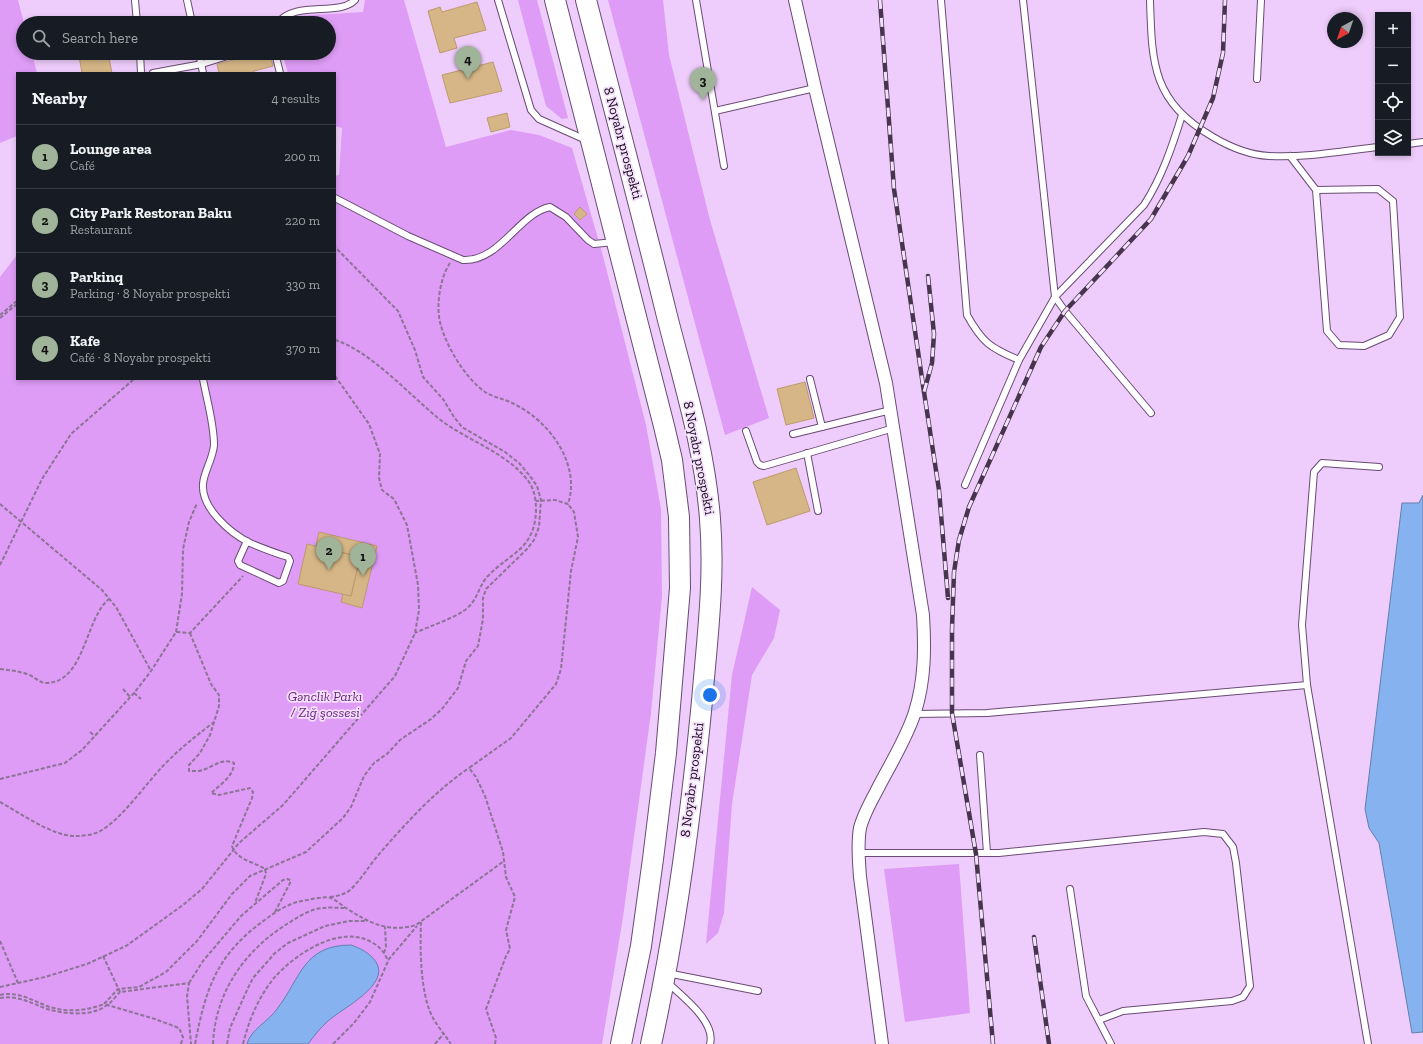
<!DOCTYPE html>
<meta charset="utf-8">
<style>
body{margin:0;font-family:"Zilla Slab",serif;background:#242831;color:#f1f3f6}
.controls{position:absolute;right:12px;top:12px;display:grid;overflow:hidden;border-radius:0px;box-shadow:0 2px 6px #0003}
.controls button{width:36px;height:36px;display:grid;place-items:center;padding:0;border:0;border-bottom:1px solid #363941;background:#171b24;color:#f1f3f6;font:20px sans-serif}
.compass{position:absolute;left:1327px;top:12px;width:36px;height:36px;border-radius:50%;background:#171b24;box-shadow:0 2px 6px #0003;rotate:220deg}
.you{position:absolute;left:710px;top:695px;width:14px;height:14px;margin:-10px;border:3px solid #fff;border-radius:50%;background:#1a73e8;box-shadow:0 0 0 6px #1a73e833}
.badge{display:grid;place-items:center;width:26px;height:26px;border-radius:50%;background:#9fb498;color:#111;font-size:13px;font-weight:700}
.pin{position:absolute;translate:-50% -33px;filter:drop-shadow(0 1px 2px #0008)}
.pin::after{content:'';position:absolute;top:21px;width:14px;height:12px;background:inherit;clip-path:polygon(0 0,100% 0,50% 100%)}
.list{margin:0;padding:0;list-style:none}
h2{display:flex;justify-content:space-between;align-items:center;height:52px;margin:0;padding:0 16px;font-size:17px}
h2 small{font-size:13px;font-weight:400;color:#9ea1a6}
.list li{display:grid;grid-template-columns:26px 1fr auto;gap:12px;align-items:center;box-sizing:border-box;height:64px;padding:0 16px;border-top:1px solid #363941}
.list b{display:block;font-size:15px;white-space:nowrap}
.list p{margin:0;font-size:13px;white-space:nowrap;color:#9ea1a6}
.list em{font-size:13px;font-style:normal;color:#9ea1a6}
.icon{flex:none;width:22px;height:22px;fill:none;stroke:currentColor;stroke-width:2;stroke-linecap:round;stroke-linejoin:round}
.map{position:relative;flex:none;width:1423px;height:1044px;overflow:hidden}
.search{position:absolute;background:#171b24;box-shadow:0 2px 6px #0003;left:16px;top:16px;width:320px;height:44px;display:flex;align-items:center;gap:10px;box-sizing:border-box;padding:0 14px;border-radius:22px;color:#9ea1a6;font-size:15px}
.panel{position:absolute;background:#171b24;box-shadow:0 2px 6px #0003;left:16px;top:72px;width:320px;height:308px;border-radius:0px}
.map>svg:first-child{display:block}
.green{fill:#de9cf6}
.water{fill:#86b2ef;stroke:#647faf}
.building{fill:#d6b686;stroke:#bb9b6c}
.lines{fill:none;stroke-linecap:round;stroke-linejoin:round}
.service-casing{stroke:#694b74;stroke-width:8}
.minor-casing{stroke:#694b74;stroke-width:14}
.trunk-casing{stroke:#694b74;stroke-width:22}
.path{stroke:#8c7495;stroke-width:2;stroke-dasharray:4 2;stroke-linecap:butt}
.service{stroke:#fff;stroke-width:6}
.minor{stroke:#fff;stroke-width:12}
.trunk{stroke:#fff;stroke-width:20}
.rail-casing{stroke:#46354c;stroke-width:4.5}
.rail{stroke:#f4dffc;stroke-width:3;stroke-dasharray:9;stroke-linecap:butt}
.labels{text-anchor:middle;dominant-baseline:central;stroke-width:3.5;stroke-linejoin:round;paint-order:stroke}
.street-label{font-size:14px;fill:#150919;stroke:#f4dffc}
.park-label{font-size:14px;font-style:italic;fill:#671f7e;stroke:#f4dffc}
</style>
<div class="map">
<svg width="1423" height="1044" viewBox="0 0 1423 1044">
<rect width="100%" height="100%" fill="#eeccfb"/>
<g class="green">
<path d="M0,0H18L24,23L23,53H32L37,73H17V136L0,143Z"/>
<path d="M365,0H404L446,147L511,130L539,135L572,148L603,256L646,425L661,509L662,596L651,713L623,917L602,1044H0V277L17,255V379H335V176L339,175L342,128L335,126V73H288L282,53H329V23H288L296,16L363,12Z"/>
<path d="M518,0H537L568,118L562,119L546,106Z"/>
<path d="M608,0H663L669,55L710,220L769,418L725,435Z"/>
<path d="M752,587L780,610L774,638L752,675L732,804L724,913L718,933L706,944L732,675Z"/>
<path d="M959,864L970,1013L905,1022L884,869Z"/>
</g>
<g class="water">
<path d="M1423,495V1032L1412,1033L1379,843L1369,828L1365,809L1402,503H1419Z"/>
<path d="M351,945C360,948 370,953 376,962C391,985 341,1009 328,1021C320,1028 314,1036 308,1044H247C250,1030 269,1021 277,1009C301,978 303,945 351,945Z"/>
</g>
<g class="building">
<path d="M477,2L486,30L454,38L457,48L440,53L428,11L440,7L442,12Z"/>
<path d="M92,53H108L112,73H82L79,56Z"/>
<path d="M260,53H270L273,66L254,71V73H219L217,64Z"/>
<path d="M493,62L502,91L450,103L442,75Z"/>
<path d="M507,113L510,127L491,132L487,118Z"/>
<path d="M580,207L587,214L580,220L574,214Z"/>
<path d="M805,382L814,418L786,425L777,389Z"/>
<path d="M796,468L810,511L767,525L753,482Z"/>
<path d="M319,532L377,546L362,608L341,602L343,594L351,596L360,557L316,546Z"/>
<path d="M307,544L360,557L351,596L298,584Z"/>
</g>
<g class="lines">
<g class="service-casing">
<g id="service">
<path d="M135,0L137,23"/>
<path d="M187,0L192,23"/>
<path d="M498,0L531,110L539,119L586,140"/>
<path d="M696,0L724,166"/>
<path d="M941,0L967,315C982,342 990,348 1019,360"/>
<path d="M1023,0L1055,297L1065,311L1151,413"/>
<path d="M1150,0C1152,64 1152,101 1213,137C1230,147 1250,155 1269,156C1305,158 1343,151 1378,147"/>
<path d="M278,23C295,0 339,17 355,0"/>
<path d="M140,53L141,73"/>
<path d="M199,53L203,73"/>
<path d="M275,53L280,73"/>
<path d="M153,73L202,64L237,53"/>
<path d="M1257,79L1261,0"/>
<path d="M715,111L815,88"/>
<path d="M1408,144L1423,142"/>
<path d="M1290,156L1316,190L1327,331L1339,345L1364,346L1389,335L1400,317L1393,201L1378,189L1316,190"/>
<path d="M335,198L408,236L463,260C500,262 519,213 550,207L566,217L588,240L594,244L614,242"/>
<path d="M203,379C207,401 214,423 214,445C213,459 204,471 203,484C201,508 230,533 250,543C262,548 275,553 288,557L290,561L283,581L279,583L240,565L238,561L247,541"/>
<path d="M810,379L822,427"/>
<path d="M746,431L757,462L760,465L764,466L894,428"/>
<path d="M793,434L891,410"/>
<path d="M807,453L818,511"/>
<path d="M965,485L1019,360L1055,297L1144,205C1162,177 1172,147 1182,115"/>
<path d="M914,714L987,713L1307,685"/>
<path d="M980,755L987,853"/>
<path d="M858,853H999L1204,832L1223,834L1233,847L1236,863L1250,986L1243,997L1232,1001L1123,1011L1099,1020"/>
<path d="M1070,889L1086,996L1111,1044"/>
<path d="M667,973L758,991"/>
<path d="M668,983C683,997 716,1022 710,1044"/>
<path d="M1368,1044L1307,685L1302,625L1314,472L1322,463L1379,467"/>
</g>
</g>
<g class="minor-casing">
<path id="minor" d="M795,0L815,88L886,383L923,615C925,648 925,680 915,712C906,740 889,766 876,792C870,803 863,816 860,828C857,845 859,861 860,877L882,1044"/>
</g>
<g class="trunk-casing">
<g id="trunk">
<path d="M555,0L664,426L672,460L679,517L680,588L666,753L653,859L641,946L621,1044"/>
<path d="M586,0C613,105 641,210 667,316C684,383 705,450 710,519C715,580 707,640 702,701C691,816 676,931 651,1044"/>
</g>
</g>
<g class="path">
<path d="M450,263C440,278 436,305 440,322C445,345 466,379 485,392C495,398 506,399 516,405C550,422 581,465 568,504L555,500L536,501"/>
<path d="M0,315L17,301"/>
<path d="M0,318L17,304"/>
<path d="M335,340C369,350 410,395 438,418C467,441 507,452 529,482C535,491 536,501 536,511C534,550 511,552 488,576C478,586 479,599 465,610C452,619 430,626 415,633"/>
<path d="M0,504L102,590L116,607L151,671"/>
<path d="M0,565L42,479L71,434L134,379"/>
<path d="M176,632L182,594L183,549L189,522L197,503"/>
<path d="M190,633L211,684L219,695V706L210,735L200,753L189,765V771C192,771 196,771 199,771C211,769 221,757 234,763C234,776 220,785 211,793L219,795L250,788L253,792L252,798L232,846C236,860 255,862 265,869L266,874L255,903"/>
<path d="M0,669C9,670 18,671 27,674C34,676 39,683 46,683C85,683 85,618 109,599"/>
<path d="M123,689L130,697"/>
<path d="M134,693L141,699"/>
<path d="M90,732L95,736"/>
<path d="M0,779L65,763L82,750L134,693L151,671L176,632L190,633L243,576"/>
<path d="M0,802C20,813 52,836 75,836C83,836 94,835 102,830C123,817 145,785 163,766C179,749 196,736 214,722"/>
<path d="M330,897C337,896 344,895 350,890C361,880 370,864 381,852C407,822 435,791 469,768"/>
<path d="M421,922C420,949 420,994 433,1018C438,1027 445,1035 451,1044"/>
<path d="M0,941L18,983"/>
<path d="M384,953L386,947L385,927"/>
<path d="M103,956L120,992L189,983L187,996L191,1044"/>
<path d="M189,983L203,961L241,916L283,880L288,879L291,881L275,912"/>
<path d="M0,987L45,977L87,964L126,946L183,905L202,889L239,843L283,805L395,676L415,633L419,610L418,585L407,525L394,499L382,490L379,478L380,454L369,424L335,376"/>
<path d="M0,995C18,991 31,1000 47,1006C66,1013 86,1011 104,1004"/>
<path d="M0,998C18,995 31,1003 47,1009C65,1014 92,1017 107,1005C112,1002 116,996 120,992"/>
<path d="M181,1044L183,1037L179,1028L155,1019L104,1004L118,989L139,987L166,972L197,941L232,894L250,876L306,852L343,818L351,807L364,776L374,763L387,754L400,740L431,719L442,709L458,688L466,661L478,646L483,619V598L486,589L527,549L534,540L539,527L541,500L537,486L530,476L519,463L505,452L462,427L454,417L443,399L423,377L415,350L398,311L335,247"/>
<path d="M195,1044C206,987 217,954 266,919C278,910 291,902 307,900C313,899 325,896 331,898C336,900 341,905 346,908C369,923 389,933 416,925L504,861"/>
<path d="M213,1044C215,993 244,951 287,924C298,917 310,909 323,908C330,907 338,908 345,908"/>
<path d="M227,1044L230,1028L247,990L253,978L275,953L288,943L325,926L349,921H367"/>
<path d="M243,1044C249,1020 258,998 274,978C295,954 341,923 373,943C380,947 385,953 388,961"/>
<path d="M333,1044L354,1023L370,1002L389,959L417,926"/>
<path d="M435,1044L444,1033"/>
<path d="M495,1044L496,1038L486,1009L506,956L510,949L506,930L515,897L506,877L503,852L485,796L476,777L469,768L511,738L556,684L561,669L571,571L578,537L574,512L568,504"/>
</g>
<use href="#service" class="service"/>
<use href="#minor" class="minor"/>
<use href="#trunk" class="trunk"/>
<g class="rail-casing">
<g id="rail">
<path d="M880,0L894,189L924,392"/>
<path d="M928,276L934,334L932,363L924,392L939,490L948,598"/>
<path d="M1034,937L1049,1044"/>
<path d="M993,1044L976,854L952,713V629L954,572L959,540L969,507L1041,347L1065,311L1151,219L1188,156L1213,98L1223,53L1225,0"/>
</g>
</g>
<use href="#rail" class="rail"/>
</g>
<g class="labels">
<g class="street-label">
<text transform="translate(623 143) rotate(75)">8 Noyabr prospekti</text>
<text transform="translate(699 458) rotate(79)">8 Noyabr prospekti</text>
<text transform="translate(692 780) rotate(-83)">8 Noyabr prospekti</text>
</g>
<g class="park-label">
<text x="325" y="696">Gənclik Parkı<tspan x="325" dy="16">/ Zığ şossesi</tspan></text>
</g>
</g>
</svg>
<div class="controls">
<button>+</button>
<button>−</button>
<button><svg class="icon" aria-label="locate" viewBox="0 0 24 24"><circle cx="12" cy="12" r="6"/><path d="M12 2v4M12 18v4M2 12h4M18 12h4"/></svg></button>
<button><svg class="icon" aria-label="layers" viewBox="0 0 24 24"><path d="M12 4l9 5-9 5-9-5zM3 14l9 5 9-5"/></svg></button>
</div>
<svg class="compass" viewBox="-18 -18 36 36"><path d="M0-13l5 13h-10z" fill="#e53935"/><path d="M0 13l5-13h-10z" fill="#9ea1a6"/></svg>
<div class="you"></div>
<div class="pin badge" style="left:363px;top:576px">1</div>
<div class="pin badge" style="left:329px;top:570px">2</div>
<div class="pin badge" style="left:703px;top:100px">3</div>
<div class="pin badge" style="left:468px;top:79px">4</div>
<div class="search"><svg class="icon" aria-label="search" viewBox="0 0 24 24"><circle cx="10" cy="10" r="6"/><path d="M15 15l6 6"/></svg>Search here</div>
<section class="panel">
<h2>Nearby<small>4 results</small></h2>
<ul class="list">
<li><span class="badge">1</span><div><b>Lounge area</b><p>Café</p></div><em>200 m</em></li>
<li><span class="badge">2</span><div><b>City Park Restoran Baku</b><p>Restaurant</p></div><em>220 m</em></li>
<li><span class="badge">3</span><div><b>Parkinq</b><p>Parking · 8 Noyabr prospekti</p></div><em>330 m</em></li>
<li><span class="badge">4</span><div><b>Kafe</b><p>Café · 8 Noyabr prospekti</p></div><em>370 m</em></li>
</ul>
</section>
</div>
